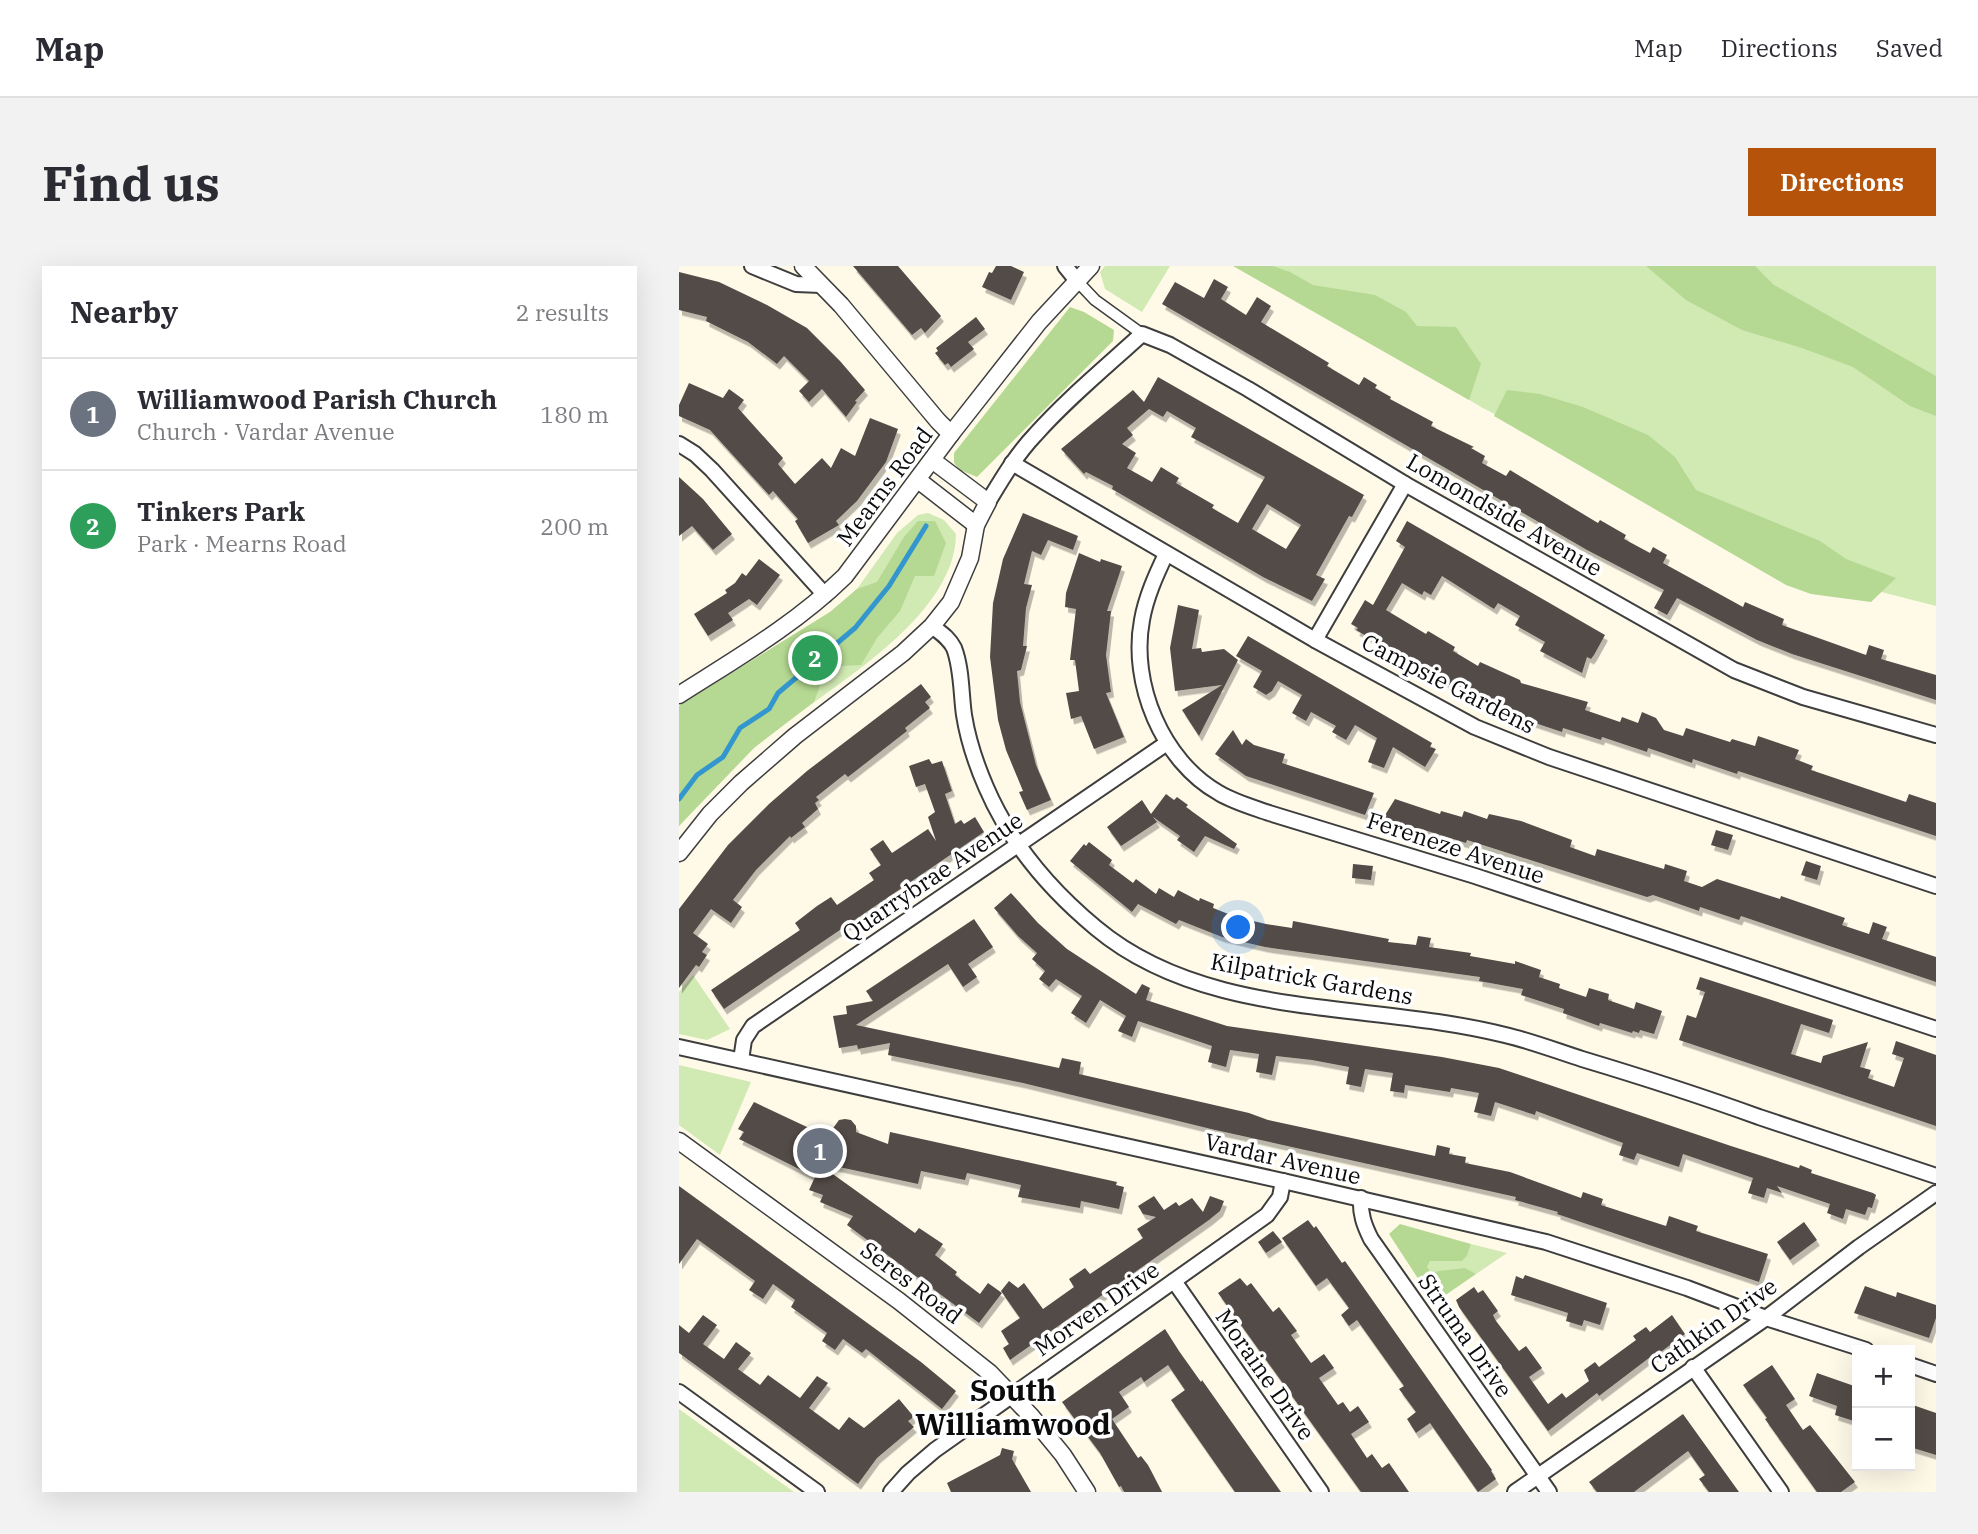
<!DOCTYPE html>
<meta charset="utf-8">
<style>
body{margin:0;font-family:"IBM Plex Serif",serif;background:#f2f2f3;color:#2b2b33}
.controls{position:absolute;right:21px;bottom:21px;display:grid;overflow:hidden;border-radius:0px;box-shadow:0 7px 28px #0002}
.controls button{width:63px;height:63px;display:grid;place-items:center;padding:0;border:0;border-bottom:2px solid #e1e1e2;background:#fff;color:#2b2b33;font:35px sans-serif}
.you{position:absolute;left:560px;top:662px;width:24px;height:24px;margin:-18px;border:5px solid #fff;border-radius:50%;background:#1a73e8;box-shadow:0 0 0 10px #1a73e833}
.badge{display:grid;place-items:center;width:46px;height:46px;border-radius:50%;background:#b45309;color:#fff;font-size:23px;font-weight:700}
.pin{position:absolute;translate:-50% -50%;border:4px solid #fff;box-shadow:0 2px 7px #0006}
.list{margin:0;padding:0;list-style:none}
h2{display:flex;justify-content:space-between;align-items:center;height:91px;margin:0;padding:0 28px;font-size:30px}
h2 small{font-size:23px;font-weight:400;color:#7c7c81}
.list li{display:grid;grid-template-columns:46px 1fr auto;gap:21px;align-items:center;box-sizing:border-box;height:112px;padding:0 28px;border-top:2px solid #e1e1e2}
.list b{display:block;font-size:26px;white-space:nowrap}
.list p{margin:0;font-size:23px;white-space:nowrap;color:#7c7c81}
.list em{font-size:23px;font-style:normal;color:#7c7c81}
.map{position:relative;flex:none;width:1257px;height:1226px;overflow:hidden;border-radius:0px}
header{display:flex;align-items:center;gap:42px;box-sizing:border-box;height:98px;padding:0 35px;background:#fff;border-bottom:2px solid #e1e1e2}
header strong{font-size:33px}
nav{display:flex;gap:38px;margin-inline-start:auto;font-size:24px}
.intro{display:flex;align-items:center;justify-content:space-between;box-sizing:border-box;height:168px;padding:0 42px}
h1{margin:0;font-size:49px}
.button{padding:18px 32px;border-radius:0px;background:#b45309;color:#fff;font-size:24px;font-weight:700}
main{display:flex;gap:42px;padding:0 42px}
aside{flex:1;background:#fff;border-radius:0px;box-shadow:0 7px 28px #0002}
.map>svg:first-child{display:block}
.green{fill:#d1e9b3}
.forest{fill:#b5d992}
.lines{fill:none;stroke-linecap:round;stroke-linejoin:round}
.stream{stroke:#3396ce;stroke-width:5}
.building{fill:#534b47;fill-rule:evenodd;filter:url(#shadow)}
.pedestrian-casing{stroke:#3e3e3e;stroke-width:13}
.minor-casing{stroke:#3e3e3e;stroke-width:18}
.tertiary-casing{stroke:#3e3e3e;stroke-width:19}
.pedestrian{stroke:#fff;stroke-width:10}
.minor{stroke:#fff;stroke-width:14}
.tertiary{stroke:#fff;stroke-width:16}
.labels{text-anchor:middle;dominant-baseline:central;stroke-width:7;stroke-linejoin:round;paint-order:stroke}
.street-label{font-size:23px;fill:#0b0b0b;stroke:#fff}
.district-label{font-size:30px;font-weight:bold;fill:#0b0b0b;stroke:#fff}
</style>
<header>
<strong>Map</strong>
<nav><a>Map</a><a>Directions</a><a>Saved</a></nav>
</header>
<div class="intro"><h1>Find us</h1><a class="button">Directions</a></div>
<main>
<aside>
<h2>Nearby<small>2 results</small></h2>
<ul class="list">
<li><span class="badge" style="background:#6b7280">1</span><div><b>Williamwood Parish Church</b><p>Church · Vardar Avenue</p></div><em>180 m</em></li>
<li><span class="badge" style="background:#2e9e5b">2</span><div><b>Tinkers Park</b><p>Park · Mearns Road</p></div><em>200 m</em></li>
</ul>
</aside>
<div class="map">
<svg width="1257" height="1226" viewBox="0 0 1257 1226">
<defs>
<filter id="shadow"><feDropShadow dx="3" dy="5.5" stdDeviation="0" flood-color="#0004"/></filter>
</defs>
<rect width="100%" height="100%" fill="#fffae8"/>
<g class="green">
<path d="M426,0H491L463,46L426,23L421,6Z"/>
<path d="M578,0H1257V340L1081,295L979,234L802,141L704,82Z"/>
<path d="M249,247L265,254L277,268C276,357 139,427 78,479C50,503 25,533 0,560V440L151,346L178,323L218,267L239,249Z"/>
<path d="M14,709L51,763L28,774L0,768V726Z"/>
<path d="M0,799L72,816L41,889L0,859Z"/>
<path d="M792,978L828,987L797,1008L786,1003L752,1006L748,1001L751,995H783L788,990Z"/>
<path d="M0,1143L115,1226H0Z"/>
</g>
<g class="forest">
<path d="M554,0H594L611,6L634,19L696,29L727,46L738,60L777,61L802,98L790,134Z"/>
<path d="M967,0H1076L1095,19L1257,110V150L1231,140L1174,101L1123,82L1063,64L1007,34Z"/>
<path d="M391,41L405,46L435,64L434,75L298,211L281,204L275,197V187Z"/>
<path d="M828,124L861,128L904,141L969,169L996,191L1017,224L1141,275L1167,293L1217,312L1192,336L1132,328L1107,319L815,150Z"/>
<path d="M239,255H256L267,277L255,310H236L221,345L198,372L182,399L160,400L142,417L135,436L75,482L0,560V440L151,346L178,323L198,316L225,271Z"/>
<path d="M721,958L792,978L788,990L783,995H751L748,1001L752,1006L786,1002L797,1008L755,1037L710,968Z"/>
</g>
<g class="lines">
<path class="stream" d="M0,533L18,509L44,491L61,462L90,443L99,427L176,362L210,320L247,260"/>
</g>
<g class="building">
<path d="M174,0H219L262,50L246,67L242,62L233,69Z"/>
<path d="M317,0H332L345,6L332,34L303,21L310,6L313,7Z"/>
<path d="M0,6L40,16L88,39L128,62L161,95L186,124L176,135L178,136L167,151L143,123L130,136L120,125L130,115L105,90L98,98L69,76L27,55L28,51L0,44Z"/>
<path d="M535,13L549,21L542,33L567,49L578,31L592,40L582,56L650,97L648,100L680,119L685,111L698,119L696,122L712,131L711,133L754,156L752,160L795,181L792,182L806,190L803,197L827,210L831,204L919,257L921,254L947,269L945,273L971,287L974,281L988,289L984,297L1064,341L1066,336L1105,353L1103,359L1187,389L1190,379L1205,384L1202,393L1257,409V434L1113,388L1078,374L998,332L988,349L975,342L985,324L908,284L483,38L496,16L525,32Z"/>
<path d="M297,51L306,63L289,76L295,83L272,101L269,97L266,99L256,87L259,85L257,82Z"/>
<path d="M479,111L685,229L673,251L670,250L637,309L646,313L633,335L584,311L433,223L434,220L407,206L405,208L382,183L454,124L465,136ZM470,143L484,151L488,145L517,162L512,171L586,211L559,257L533,242L535,239L497,217L500,212L482,201L473,216L448,202L457,187L443,178L454,169L448,162ZM588,238L622,259L607,283L573,263Z"/>
<path d="M10,117L44,132L50,123L65,134L59,142L104,192L99,198L116,218L143,192L152,202L162,182L176,190L191,152L219,163L207,196L178,235L157,255L160,259L129,277L116,255L119,253L94,225L90,229L31,164L0,150V139Z"/>
<path d="M0,211L24,233L53,268L34,284L13,260L0,270Z"/>
<path d="M344,247L399,270L394,284L369,274L362,289L353,285L345,318L353,319L347,342L344,380H348L342,404L338,405L341,436L357,499L372,534L348,544L340,526L344,525L327,484L319,454L311,391L314,337L324,293Z"/>
<path d="M728,255L926,369L915,389L912,393L908,391L903,407L861,385L866,376L836,359L841,350L819,337L815,343L763,310L752,329L745,325L743,329L723,317L707,344L747,368L749,365L776,381L774,385L799,400L801,396L841,414L842,417L909,436L906,444L941,456L943,451L959,457L963,446L977,452L985,464L1004,470L1007,462L1051,476L1053,473L1076,480L1079,470L1120,484L1116,493L1134,500L1132,504L1227,536L1230,528L1257,537V570L1059,505L1058,508L1014,493L1013,497L969,482L968,486L923,471L922,474L884,462L883,466L841,452L793,432L794,429L790,428L789,430L677,364L679,362L672,358L686,334L694,339L726,281L717,275Z"/>
<path d="M400,287L421,296L422,293L443,300L428,345H432L427,389L432,426L427,427L445,471L415,483L402,450L392,453L387,427L400,425L396,394H391L397,343L386,341L387,327Z"/>
<path d="M80,293L101,309L78,339L70,333L49,347L54,354L29,370L15,348L48,327L46,324L56,317L63,307L67,310Z"/>
<path d="M499,339L520,344L513,383L522,382L523,386L545,383L559,394L520,470L503,444L543,419L496,425L491,382Z"/>
<path d="M569,370L753,477L751,481L757,483L746,501L714,481L705,502L689,496L698,472L676,459L667,474L653,466L657,460L632,446L627,455L613,447L623,429L599,415L593,425L587,429L574,421L583,405L557,390Z"/>
<path d="M242,418L252,431L246,436L251,442L226,462L228,465L169,511L166,508L137,531L140,534L136,537L139,543L123,557L126,561L112,572L111,570L77,604L54,634L63,641L52,657L32,643L14,667L29,678L23,686L28,689L20,701L17,699L0,722V643L49,579L90,538L128,505Z"/>
<path d="M554,464L563,479L567,473L575,479L606,488L603,497L695,527L686,549L567,510L536,488Z"/>
<path d="M250,493L253,498L263,495L273,525L266,528L276,558L282,554L285,558L296,551L305,566L45,743L32,724L121,664L116,657L138,640L152,631L158,639L195,614L190,607L202,599L191,583L204,574L213,587L249,563L257,575L249,551L256,546L246,518L237,521L230,500Z"/>
<path d="M487,528L495,534L498,531L509,539L507,541L558,578L555,583L526,570L515,586L498,574L501,570L474,551L478,556L442,580L428,561L463,534L472,548Z"/>
<path d="M716,533L761,548L762,545L783,551L785,545L808,553L810,548L842,555L893,574L891,581L916,590L918,583L985,603L986,598L1008,605L1005,615L1023,621L1038,613L1101,633L1102,630L1166,652L1163,659L1190,668L1194,656L1208,661L1203,673L1257,691V716L1062,650L1060,654L1021,641L1020,645L974,629L968,631L788,574L787,577L742,563L741,567L710,557L703,554Z"/>
<path d="M1037,564L1054,569L1049,584L1032,579Z"/>
<path d="M410,576L433,594L430,599L454,617L457,613L477,628L480,622L495,631L499,624L520,635L521,632L535,638L534,642L557,651L587,658L613,662L614,655L710,673L709,676L737,679L739,670L752,672L750,681L792,687L791,690L836,698V695L862,704L860,711L881,718L880,722L907,731L910,722L930,728L929,734L955,743L957,736L983,745L975,768L961,764L960,767L954,765L953,767L921,757L920,760L884,747L885,743L842,729L844,723L800,715L801,711L586,681L543,671L500,654L497,658L459,638L453,646L391,595L405,578L407,580Z"/>
<path d="M1127,595L1142,600L1138,614L1122,609Z"/>
<path d="M674,598L694,600L692,614L673,612Z"/>
<path d="M332,627L359,657L388,683L457,728L463,718L471,722L467,734L548,760L763,791L820,802L1052,880L1120,902L1121,899L1133,904L1132,907L1194,927L1197,929L1193,942L1189,941L1186,949L1167,943L1164,953L1148,947L1151,938L1098,920L1103,927L1088,922L1085,932L1069,927L1074,912L1004,888L1000,901L958,887L955,894L940,889L944,877L857,845L856,849L816,836L812,850L795,846L800,827L772,822L771,826L726,819L725,827L711,825L714,807L686,803L682,821L667,818L670,801L633,794L597,790L593,809L577,806L580,788L551,784L547,801L529,796L533,780L459,755L453,771L439,765L447,750L421,734L407,757L392,747L403,730L377,713L370,721L360,713L366,705L353,693L358,687L339,670L315,642Z"/>
<path d="M295,653L314,681L289,698L298,711L284,721L269,698L177,759L380,802L383,792L402,796L400,808L570,847L589,854L756,890L758,879L771,882L770,888L787,891L786,897L831,906L902,932L904,926L924,933L922,939L987,960L990,950L1019,960L1017,965L1089,988L1080,1016L878,948L879,946L836,934L837,931L532,863L344,817L209,789L211,777L179,783L178,779L160,782L154,750L168,748L167,740L194,735L187,725Z"/>
<path d="M1021,711L1154,754L1150,767L1122,758L1112,788L1142,797L1144,790L1189,776L1181,801L1192,804L1189,812L1215,821L1225,792L1213,788L1217,775L1257,789V860L1000,774L1008,749L1017,752L1026,726L1017,723Z"/>
<path d="M75,836L145,869L147,865H152L160,854L166,853L172,854L177,860V866L209,878L211,866L438,916L437,919L445,921L440,943L402,935L401,942L339,931L342,919L288,907L286,914L242,905L239,918L137,896L236,967L240,962L264,978L256,989L278,1006L276,1009L301,1028L309,1017L323,1027L300,1057L168,959L174,950L141,936L144,929L130,924L136,911L60,873L65,866L59,863Z"/>
<path d="M0,920L242,1096L277,1125L263,1143L187,1083L183,1087L164,1073L156,1084L143,1075L148,1067L112,1041L116,1034L94,1018L84,1033L70,1024L76,1015L18,973L0,998Z"/>
<path d="M475,930L485,944L497,936L500,940L513,932L524,946L531,930L545,935L541,945L530,954L331,1094L324,1082L330,1078L322,1065L341,1052L322,1025L330,1015L339,1022L345,1017L364,1043L395,1021L390,1013L406,1002L411,1008L464,972L458,963L477,951L464,948L459,940Z"/>
<path d="M629,954L635,962L637,960L663,997L666,995L813,1204L812,1205L817,1213L799,1226L751,1157L737,1167L728,1153L737,1146L720,1123L725,1120L678,1054L670,1060L662,1049L670,1042L648,1012L637,1020L603,972Z"/>
<path d="M1125,956L1138,974L1111,994L1098,976Z"/>
<path d="M594,965L603,976L587,987L579,976Z"/>
<path d="M846,1009L928,1037L921,1059L905,1054L903,1060L887,1055L889,1047L832,1029L837,1010L844,1013Z"/>
<path d="M561,1012L568,1020L572,1017L594,1046L600,1041L618,1065L612,1069L632,1097L645,1088L655,1102L640,1112L659,1139L664,1136L671,1146L679,1140L690,1156L672,1168L688,1192L693,1188L703,1202L710,1197L730,1226H682L539,1027Z"/>
<path d="M1186,1020L1217,1031L1218,1026L1257,1039V1052L1250,1072L1175,1047Z"/>
<path d="M795,1021L799,1027L804,1024L819,1045L814,1049L817,1055L840,1085L847,1080L863,1102L850,1111L869,1138L883,1127L887,1132L910,1115L905,1104L916,1096L920,1101L957,1074L954,1070L967,1061L971,1066L993,1049L1006,1068L971,1094L970,1092L920,1130L918,1127L869,1165L780,1041L777,1034Z"/>
<path d="M24,1049L38,1059L24,1078L45,1093L57,1076L72,1087L59,1103L81,1119L89,1109L121,1132L138,1110L149,1117L130,1142L160,1164L170,1151L185,1162L220,1133L235,1151L229,1155L235,1161L198,1192L179,1218L0,1087V1059L10,1067Z"/>
<path d="M486,1063L500,1085L522,1116L523,1114L602,1226H556L492,1134L506,1124L489,1099L465,1116L462,1111L440,1126L450,1141L433,1153L459,1192L462,1190L469,1199L483,1226H445L442,1220L440,1221L421,1187L383,1136Z"/>
<path d="M1093,1099L1116,1133L1107,1139L1124,1164L1131,1159L1176,1216L1162,1226H1138L1086,1153L1088,1152L1064,1119Z"/>
<path d="M1138,1107L1178,1121V1156L1156,1149L1158,1140L1130,1130Z"/>
<path d="M1231,1138L1257,1147V1189L1231,1181Z"/>
<path d="M1004,1148L1060,1226H1030L1020,1213L1026,1209L1009,1185L955,1226H918L910,1216Z"/>
<path d="M323,1182L335,1185L333,1193L352,1226H272L268,1217L321,1189Z"/>
</g>
<g class="lines">
<g class="pedestrian-casing">
<path id="pedestrian" d="M399,16L416,34L463,68"/>
</g>
<g class="minor-casing">
<g id="minor">
<path d="M73,0L117,18L142,19"/>
<path d="M386,0L399,16"/>
<path d="M0,178L16,188L33,204L146,329"/>
<path d="M333,197L636,374L796,461L870,491L1257,620"/>
<path d="M309,236C323,213 337,189 356,169C389,132 427,101 463,68L491,79L569,123L726,218L1055,404L1124,431L1257,469"/>
<path d="M487,288C477,309 467,331 463,354C451,417 483,495 540,527C555,536 573,541 590,547L796,610L1257,763"/>
<path d="M253,360C262,367 270,372 275,382C283,403 282,428 285,449C289,474 297,498 307,521C331,577 370,623 417,662C528,755 692,735 826,769C852,775 878,785 903,793C963,811 1022,830 1080,851C1139,871 1198,890 1257,910"/>
<path d="M636,374L726,218"/>
<path d="M0,781L604,915L867,976L1008,1022L1087,1052L1187,1084"/>
<path d="M62,794L65,774L74,760L488,477"/>
<path d="M682,932C681,948 685,959 692,973L870,1226"/>
<path d="M495,1015L642,1226"/>
<path d="M1231,1099L1257,1108"/>
<path d="M1014,1101L1102,1226"/>
<path d="M0,1126L138,1226"/>
<path d="M212,1226L229,1207L256,1184L588,949L601,931L604,915"/>
<path d="M836,1226L1087,1052L1180,981L1257,927"/>
</g>
</g>
<g class="tertiary-casing">
<g id="tertiary">
<path d="M124,0L162,39L259,155L272,168"/>
<path d="M239,214L297,259"/>
<path d="M0,429C58,392 117,358 166,310L272,168L360,56L412,0"/>
<path d="M0,587L31,548L62,517L116,470L224,387L253,360L272,336L291,292L297,259L309,236L253,194"/>
<path d="M0,875L220,1035L311,1107L352,1150L384,1189L408,1226"/>
</g>
</g>
<use href="#pedestrian" class="pedestrian"/>
<use href="#minor" class="minor"/>
<use href="#tertiary" class="tertiary"/>
</g>
<g class="labels">
<g class="street-label">
<text transform="translate(205 220) rotate(-53)">Mearns Road</text>
<text transform="translate(826 248) rotate(30)">Lomondside Avenue</text>
<text transform="translate(770 417) rotate(27)">Campsie Gardens</text>
<text transform="translate(777 581) rotate(18)">Fereneze Avenue</text>
<text transform="translate(253 610) rotate(-34)">Quarrybrae Avenue</text>
<text transform="translate(633 712) rotate(10)">Kilpatrick Gardens</text>
<text transform="translate(604 892) rotate(13)">Vardar Avenue</text>
<text transform="translate(233 1016) rotate(37)">Seres Road</text>
<text transform="translate(417 1042) rotate(-35)">Morven Drive</text>
<text transform="translate(1034 1059) rotate(-35)">Cathkin Drive</text>
<text transform="translate(787 1069) rotate(55)">Struma Drive</text>
<text transform="translate(587 1108) rotate(55)">Moraine Drive</text>
</g>
<g class="district-label">
<text x="334" y="1123">South<tspan x="334" dy="34">Williamwood</tspan></text>
</g>
</g>
</svg>
<div class="controls">
<button>+</button>
<button>−</button>
</div>
<div class="you"></div>
<div class="pin badge" style="left:141px;top:885px;background:#6b7280">1</div>
<div class="pin badge" style="left:136px;top:392px;background:#2e9e5b">2</div>
</div>
</main>
